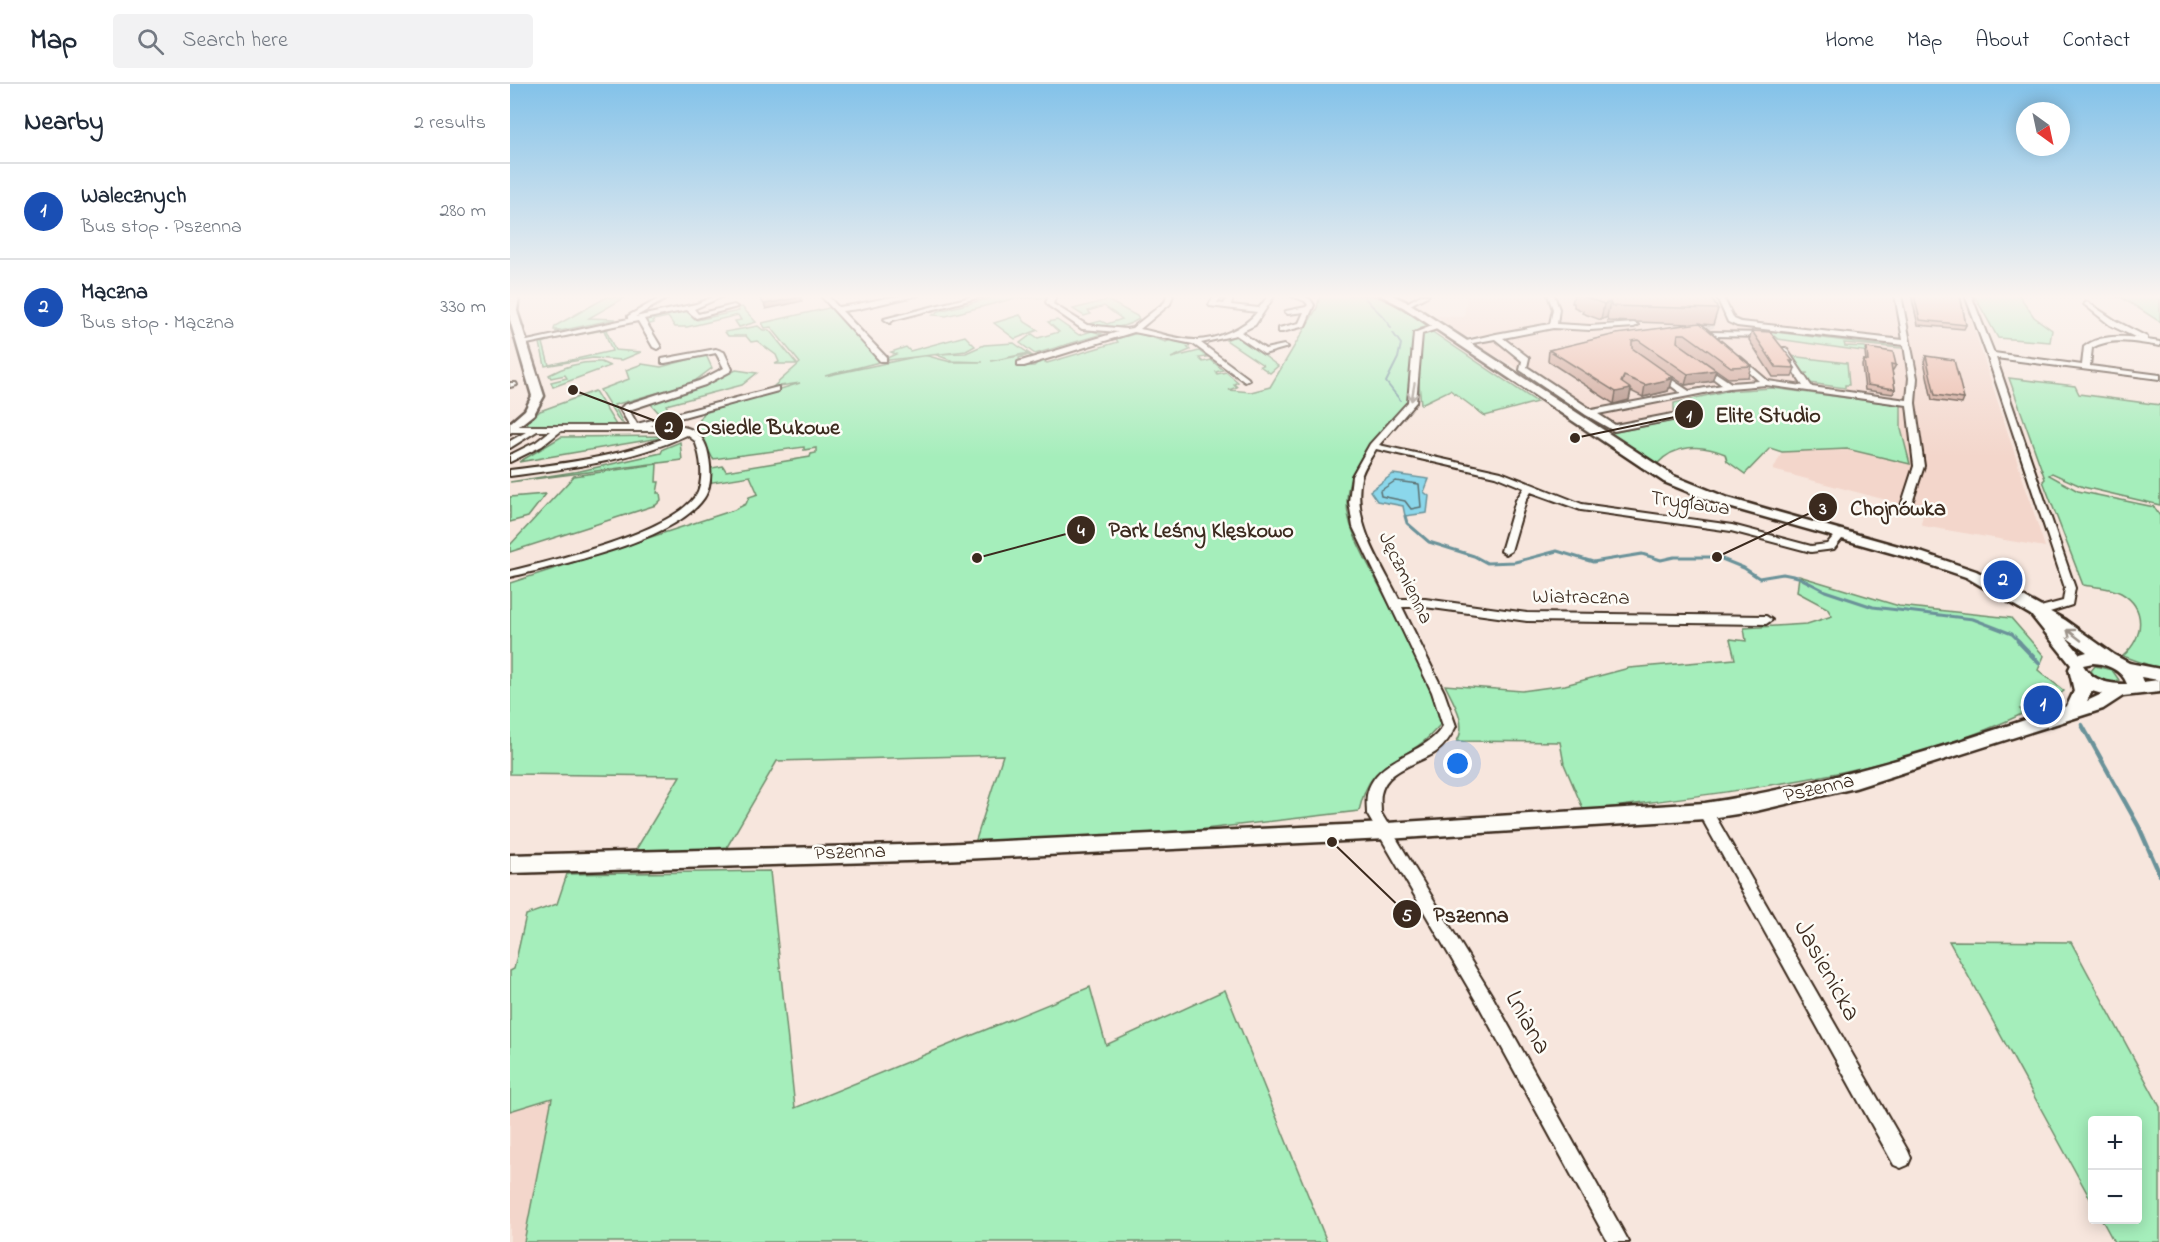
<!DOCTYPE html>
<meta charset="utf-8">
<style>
body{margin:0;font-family:"Indie Flower",sans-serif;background:#f2f2f3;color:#1f2937}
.controls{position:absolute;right:18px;bottom:18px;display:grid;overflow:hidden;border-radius:6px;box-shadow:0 3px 15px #0003}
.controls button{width:54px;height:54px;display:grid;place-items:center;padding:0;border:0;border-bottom:2px solid #e0e1e3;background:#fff;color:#1f2937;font:30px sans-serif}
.compass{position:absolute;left:1506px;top:18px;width:54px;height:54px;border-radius:50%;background:#fff;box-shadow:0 3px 15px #0003;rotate:147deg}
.you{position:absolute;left:948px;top:680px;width:21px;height:21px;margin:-15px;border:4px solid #fff;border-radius:50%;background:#1a73e8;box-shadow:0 0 0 9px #1a73e833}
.badge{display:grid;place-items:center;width:39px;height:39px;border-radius:50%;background:#2563eb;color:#fff;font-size:20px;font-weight:700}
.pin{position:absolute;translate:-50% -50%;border:3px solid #fff;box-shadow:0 2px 6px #0006}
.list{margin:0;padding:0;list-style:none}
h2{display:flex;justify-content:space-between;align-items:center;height:78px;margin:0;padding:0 24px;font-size:26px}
h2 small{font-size:20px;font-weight:400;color:#747a83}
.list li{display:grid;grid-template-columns:39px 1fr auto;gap:18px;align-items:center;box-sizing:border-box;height:96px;padding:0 24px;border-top:2px solid #e0e1e3}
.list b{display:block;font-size:22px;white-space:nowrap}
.list p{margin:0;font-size:20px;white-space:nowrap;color:#747a83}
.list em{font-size:20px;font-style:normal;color:#747a83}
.icon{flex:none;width:33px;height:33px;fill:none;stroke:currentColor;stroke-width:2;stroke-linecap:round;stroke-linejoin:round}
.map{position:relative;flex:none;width:1650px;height:1158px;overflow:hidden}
header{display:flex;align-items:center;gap:36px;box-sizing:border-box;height:84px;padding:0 30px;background:#fff;border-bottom:2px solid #e0e1e3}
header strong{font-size:28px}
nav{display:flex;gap:33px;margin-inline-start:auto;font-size:21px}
.search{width:420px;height:54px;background:#f2f2f3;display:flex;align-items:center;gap:15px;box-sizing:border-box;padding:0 21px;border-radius:6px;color:#747a83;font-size:22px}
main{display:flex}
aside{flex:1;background:#fff}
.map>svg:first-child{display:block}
.built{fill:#f3d6cb}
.green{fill:#a5eebb;stroke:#708c6c;stroke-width:1.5}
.water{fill:#8bd7eb;stroke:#6b9299;stroke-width:1.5}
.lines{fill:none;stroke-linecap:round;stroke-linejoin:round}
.shore{stroke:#5b6f70;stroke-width:1.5}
.stream-far2{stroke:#6b9299;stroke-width:2}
.stream-far1{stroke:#6b9299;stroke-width:3}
.stream{stroke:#6b9299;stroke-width:4.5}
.street-tunnel{stroke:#d1c0b7;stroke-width:8;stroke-dasharray:8 4;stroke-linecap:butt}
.street-casing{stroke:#3b2a1e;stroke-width:4}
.secondary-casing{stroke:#3b2a1e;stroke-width:5}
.street{fill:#fdfcf7;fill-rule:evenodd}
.secondary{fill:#fdfcf7;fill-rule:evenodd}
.wall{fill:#c8998a;stroke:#3b2a1e;stroke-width:1.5}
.shaded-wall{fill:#a37d70;stroke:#3b2a1e;stroke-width:1.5}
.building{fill:#e9b2a0;stroke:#3b2a1e;stroke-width:1.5}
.oneway{stroke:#9c938a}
.labels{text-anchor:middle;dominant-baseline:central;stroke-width:5;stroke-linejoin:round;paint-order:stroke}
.street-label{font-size:21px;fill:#3b2a1e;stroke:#fdfcf7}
.near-street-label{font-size:26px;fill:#3b2a1e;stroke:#fdfcf7}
.leader{fill:none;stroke:#3b2a1e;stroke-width:2}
.callout-dot{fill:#3b2a1e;stroke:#fdfcf7;stroke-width:2}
.mark-label{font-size:18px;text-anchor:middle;font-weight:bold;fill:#fff}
.callout-label{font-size:22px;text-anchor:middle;font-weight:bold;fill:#3b2a1e;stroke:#fdfcf7;stroke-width:5;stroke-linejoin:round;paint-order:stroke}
</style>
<header>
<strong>Map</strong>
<div class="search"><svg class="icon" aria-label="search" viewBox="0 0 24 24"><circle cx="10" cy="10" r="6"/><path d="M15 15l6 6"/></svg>Search here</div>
<nav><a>Home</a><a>Map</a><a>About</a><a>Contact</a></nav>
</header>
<main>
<aside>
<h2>Nearby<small>2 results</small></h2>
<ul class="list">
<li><span class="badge" style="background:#1a4fb4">1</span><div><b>Walecznych</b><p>Bus stop · Pszenna</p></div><em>280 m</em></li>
<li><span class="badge" style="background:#1a4fb4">2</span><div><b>Mączna</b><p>Bus stop · Mączna</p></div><em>330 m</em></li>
</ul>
</aside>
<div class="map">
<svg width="1650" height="1158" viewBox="0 0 1650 1158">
<rect width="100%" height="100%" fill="#f7e6dd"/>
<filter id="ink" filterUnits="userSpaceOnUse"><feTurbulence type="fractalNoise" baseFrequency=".0167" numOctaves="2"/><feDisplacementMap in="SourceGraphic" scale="12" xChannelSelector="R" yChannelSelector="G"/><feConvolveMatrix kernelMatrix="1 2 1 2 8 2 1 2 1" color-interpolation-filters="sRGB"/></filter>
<g filter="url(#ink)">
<g class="built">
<path d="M957,211H1455L1460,221L1462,239L1535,463L1413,442L1411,440L1414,426L1263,386L1272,368L1211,348L1125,365L1008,288L1009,285L968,262L976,257L967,251L954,253L926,232L954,233Z"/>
<path d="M42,1013L14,1158H0V1027Z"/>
</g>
<g class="green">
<path d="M493,211H539L535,214H506L436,232L423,231L429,227Z"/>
<path d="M810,211H862L885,220L917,241L906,247C904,269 908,304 895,323C874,354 836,376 837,418C837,441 849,462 859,482C879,523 925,599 930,641C923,648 917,656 909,661C875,684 859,683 849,727L686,746L465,759L493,671L267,677L217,763L124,769L170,692L0,690V499L224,426L236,420L239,413L248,410L240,392L197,399L196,385L213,382L216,387L300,373L301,370L306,369V364L294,366V363L203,375L186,342L194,329L290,299L263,303L290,279L261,243L255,244L252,239L323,223L373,277L315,292L414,271L441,278H473L443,277L424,270L456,269L474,261L504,259L518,269L481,277L520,270L524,274L519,271L509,274L510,278L507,280L510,282H524L531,276L537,279L608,258L606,255L628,249L656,258L660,256L681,261L677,263L680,266L661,274L689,267L697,273L689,274L693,278L701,276L713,286L706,288L707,290L716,288L728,298L724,300L727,303L719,306L741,308L760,303L807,224Z"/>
<path d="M1464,211H1509L1524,233L1542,246L1540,258L1488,254Z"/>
<path d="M1581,211H1650V238L1611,213Z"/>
<path d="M97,213L114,214L79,234L106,235L45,248L51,246H44L45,242Z"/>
<path d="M597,216L627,232L629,235C613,245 597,246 579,240L591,237L597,240L612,235L594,222L578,227L581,230L574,232L563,225Z"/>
<path d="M232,223L246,238L229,243L225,237L231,236L228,231L177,243H165L158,233L143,236L144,239L136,241L134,236L177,226L187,236L229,227L228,224Z"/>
<path d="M510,231L515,238L528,246L505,255L484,239Z"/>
<path d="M547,236L569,251L582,247L592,250L525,270L510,259L522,250L528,254L549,248L538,238Z"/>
<path d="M248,242L253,246H259L287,280H265L269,278L266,271L247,257L241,258L236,252H218L215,248Z"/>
<path d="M102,243L96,246L105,266L131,268L112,276L83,274L35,282L30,259L41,256L33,259L39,281L102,267L94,246L49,254Z"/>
<path d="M921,247L1027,318L975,332L940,306L911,320L908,289L912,248Z"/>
<path d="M1258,247L1392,264L1334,259L1335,262L1355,263L1359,268L1268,255Z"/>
<path d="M455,252L465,262L456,267L379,276L377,274L386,270L381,268L396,263L400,267Z"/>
<path d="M724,252L729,253L768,282L760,289L750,282L753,281L716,256Z"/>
<path d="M196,271L202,284L182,299L104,321L113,339L110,338L90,306L119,295L116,286L132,280L151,283Z"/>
<path d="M1280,272L1337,279L1339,301H1335V304L1299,299L1293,290L1298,289H1292Z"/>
<path d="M91,278L100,282L43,303L41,298L57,294L55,291L41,294L39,291C55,282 72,277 91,278Z"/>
<path d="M226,286L247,289L232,301L156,321L159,327L149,329L140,319L198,300Z"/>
<path d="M1499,294L1565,302L1569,310L1650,321V421L1573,403L1542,389L1539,391L1568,407L1644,423L1650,432V585L1613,572C1634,553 1637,524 1611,509C1601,503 1584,503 1573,501L1533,397L1535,395Z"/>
<path d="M1262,304L1391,321V345L1400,380L1337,365L1272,368L1260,364L1235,390L1217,377L1215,370C1192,360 1165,360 1147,380L1100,349L1172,335L1164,327V319L1216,307Z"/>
<path d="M85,307L106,341L22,344L17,339L30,327Z"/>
<path d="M161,352L9,378L51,353Z"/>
<path d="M170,358L172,376L0,398L70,387L151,369L153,365Z"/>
<path d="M147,380L146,398H149L147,409H150L151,416L146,421L0,468V461L64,392Z"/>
<path d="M36,410L18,433L0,438V413Z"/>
<path d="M1289,492L1389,522L1501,534L1534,572L1528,586L1554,607L1546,613L1510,625L1514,629C1383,693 1217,707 1074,727L1054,680L1050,658L947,657C958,639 943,618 935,601L1012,607L1055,601L1119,584L1225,575L1220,555L1236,557L1234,544L1297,540L1322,532L1317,524L1287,508Z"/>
<path d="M1585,582L1602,586L1609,596C1599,601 1587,596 1581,587Z"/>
<path d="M260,787L285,1024L580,903L596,961L715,906L817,1158H14L42,1014L0,1027V887L4,885L16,831L47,820L57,790Z"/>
<path d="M1439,857L1561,858L1650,1023V1158H1604L1592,1136H1628V1036H1582V1118Z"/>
</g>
<path class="water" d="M883,390L919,395L914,408L919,412L917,429L895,432L893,422L867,417L860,407Z"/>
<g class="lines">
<path class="shore" d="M885,397L909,400L911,423L901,425L895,417L871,412L870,407Z"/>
<g class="stream-far2">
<path d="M853,211C862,225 873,228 881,244"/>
<path d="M883,249L891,260L888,274L876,298L890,316"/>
</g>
<path class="stream-far1" d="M895,432L897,439L919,458L964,472L977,479L1005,478L1047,467L1083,478L1132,470L1151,476L1164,473H1207L1234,484L1249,494L1273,490L1288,493L1315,507L1363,523L1463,535L1502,550L1510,558"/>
<g class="stream">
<path d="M1508,557L1529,579"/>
<path d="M1572,641L1629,743L1650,791"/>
</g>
<path class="street-tunnel" d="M1198,239L1201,245"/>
<g class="street-casing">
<g id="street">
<path d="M155,211H163L125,233L186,220L208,211H216L184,225L188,230L224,221L227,223L186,234L177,226L134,235L151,263L147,265L143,263L128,237L12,261L8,259L118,235V232Z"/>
<path d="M310,211H317L328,223C355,220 383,210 409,211L348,225L332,227L376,273V277H370Z"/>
<path d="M468,211H478L383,236L380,239L374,235Z"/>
<path d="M540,211H546L543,220L577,241L616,245L622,244L655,218L657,211H663L660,220L630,245C646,248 669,256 685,256C706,256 735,244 747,228L700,222L699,221L705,211L723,213L721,221L749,224L759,211H765L745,241L731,248L755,265L774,261L778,263L754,270L726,251L691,259L738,294L739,296L735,298L683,260L624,248L514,282H508V278L608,248L572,245L539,222L536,218ZM710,214L717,215L714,220L707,219Z"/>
<path d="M779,211H788L800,215L804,221L795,242L772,248H769V244L789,239L794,228L778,230L775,228L776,227L796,223L798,221L795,217Z"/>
<path d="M911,211H919L898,222L893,221Z"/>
<path d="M1038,211H1044L1049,225L1047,240L1080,242L1124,239L1128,241L1124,243L1080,246L1043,244L993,254L1019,274L1017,283L1082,326L1171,309L1147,292V288H1150L1179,307L1212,301L1188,283L1187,281L1191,279L1221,299L1249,297L1226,276V272H1229L1258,297L1293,302L1269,266L1273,264H1276L1302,303L1397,316L1399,294L1394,261L1227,242L1218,238L1206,211H1212L1224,235L1231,238L1393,256L1385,211H1391L1407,294L1405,319L1414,382L1401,422L1396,425L1391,422L1404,382L1397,321L1256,301L1219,304L1088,330L1105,341L1167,329L1171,332L1167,335L1104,347L1076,331L1010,286L1012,277L985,255L952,261L948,259L986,250L1040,240L1043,225Z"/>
<path d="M1455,211H1461L1484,269L1572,281L1574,263C1589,251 1609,252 1627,254L1600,241L1575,221L1574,220L1577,218L1606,237L1637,253V256L1650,258V262C1628,259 1602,252 1582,264L1580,282L1650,291V295L1486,274L1565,504L1562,521L1527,532L1521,528L1523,525L1553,517L1555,504L1477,271Z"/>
<path d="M927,240L931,242L930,244L912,250L906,318L869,361L991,388L1072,420L1222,441L1301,462L1317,460L1327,448H1335L1336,450L1324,465L1301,468L1221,447L1071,426L1021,408L1016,416L1001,467L996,470L991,467L1006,416L1014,404L985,392L866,365C861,374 853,384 851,394C842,439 870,477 889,515H915L1017,529L1256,532L1262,536L1256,540L1017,537L915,523H892L934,608L946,642C941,652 935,661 926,668C908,680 876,685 871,710C870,716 871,723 871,729L981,910L1119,1158H1098L969,922L857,730C857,724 856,717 857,711C865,672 915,672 933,642L922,608L843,443L839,418L842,392L860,360L898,318L904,249Z"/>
<path d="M1201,248L1257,249L1261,251L1257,253L1204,252L1200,250Z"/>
<path d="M206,265L214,268L222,285L221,287L195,301L119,326L127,340L268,303V307L140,342C163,341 189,338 197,365C201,380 203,401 194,414C165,457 49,481 0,493V487C44,476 161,449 186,411C195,397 191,372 185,357L177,351C121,377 60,384 0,392V386C59,379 117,372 171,347H51L32,362L0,378V371L26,358L40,347H27L0,364V357L16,348H0V342H120L110,325L114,321L189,297L214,284L206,269L155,279H152V275Z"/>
<path d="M0,299H6L7,301L0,303Z"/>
<path d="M1195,721L1200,723L1398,1067L1401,1074L1398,1081L1391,1084L1384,1081L1190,731L1188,727L1190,723Z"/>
</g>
</g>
<g class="secondary-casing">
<g id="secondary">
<path d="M0,211H9L7,227L34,312L24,330L0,349V339L15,326L22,312L0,236Z"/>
<path d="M870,211H882L899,219L1164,392L1218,414L1413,469L1466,487L1555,536L1604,571L1619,579L1650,585V608L1613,612L1593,625L1345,704L1246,727L1195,735L877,755L431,776L0,789V771L431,760L877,739L1195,719C1320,700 1438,662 1557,622L1564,607L1559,585L1561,581L1521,531L1456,493L1403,475L1208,420L1154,398L893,223ZM1556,553L1577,568L1570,570ZM1583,579C1597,580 1612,586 1617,600C1599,600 1583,598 1573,581ZM1631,593L1648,596L1633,598ZM1582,607L1592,610L1577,617Z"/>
</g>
</g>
<use href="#street" class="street"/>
<use href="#secondary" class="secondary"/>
</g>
<g class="wall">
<path d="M1064,211H1199L1208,225L1203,241L1192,240L1241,282L1238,293L1218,294L1171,261L1206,286L1202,297L1175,301L1163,293L1160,304H1159L1158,307L1133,313L1121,307L1119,316L1104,320L1038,277L1039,266L1179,240L1098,237L1097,233L1091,236L1072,229L1073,227L1064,223V219H1062Z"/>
<path d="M1401,211H1450L1456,241L1454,245L1408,241Z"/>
<path d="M1242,247L1283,277L1282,279L1285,284L1282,293H1263L1239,256Z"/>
<path d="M1357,264L1386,281L1383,286H1382L1385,305L1383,310L1355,306L1352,281L1354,276L1356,277L1355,268Z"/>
<path d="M1416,272L1454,315L1452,320L1422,316L1414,277Z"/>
</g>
<g class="shaded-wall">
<path d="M291,213L292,217L275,221L256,225L254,220Z"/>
<path d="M1100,218L1097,233L1091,236L1094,220Z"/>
<path d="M1206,286L1202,297L1175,301L1178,290Z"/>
<path d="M1114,292L1111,303L1121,305L1119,316L1104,320L1106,308Z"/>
<path d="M1163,293L1160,304H1159L1158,307L1133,313L1135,301Z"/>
</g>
<g class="building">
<path d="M247,211H288L291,213L254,220Z"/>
<path d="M1075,211H1199L1208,225L1102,222L1100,218L1094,220L1075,213L1078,212Z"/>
<path d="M1404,211H1450L1456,241L1410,236Z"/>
<path d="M1190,239L1241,282L1221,283L1175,250H1168L1167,258L1206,286L1178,290L1128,256L1122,257V264L1163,293L1158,294L1161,295L1135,301L1114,292L1111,298L1121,305L1106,308L1039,266L1106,250Z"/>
<path d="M1242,247L1260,248L1283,277H1280L1285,284L1266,283Z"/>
<path d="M1357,264L1383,268L1386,281L1381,280L1385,305L1357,301L1354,276L1358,277Z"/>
<path d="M1416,272L1444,276L1454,315L1425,311Z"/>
</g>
<defs><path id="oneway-shaft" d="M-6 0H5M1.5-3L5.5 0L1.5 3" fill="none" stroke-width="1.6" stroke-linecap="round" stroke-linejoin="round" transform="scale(1.5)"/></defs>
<g class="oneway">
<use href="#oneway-shaft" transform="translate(903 308) rotate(100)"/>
<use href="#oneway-shaft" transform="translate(1564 551) rotate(-142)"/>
</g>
</g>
<linearGradient id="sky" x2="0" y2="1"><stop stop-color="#83c2e9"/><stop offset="0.57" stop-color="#fbf4f0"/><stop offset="1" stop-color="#fbf4f0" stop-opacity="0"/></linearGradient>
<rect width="1650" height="373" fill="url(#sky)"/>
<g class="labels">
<g class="street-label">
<text transform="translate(1180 420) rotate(8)">Trygława</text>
<text transform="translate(895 494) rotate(64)">Jęczmienna</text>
<text transform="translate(1071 514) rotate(1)">Wiatraczna</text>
<text transform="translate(1309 705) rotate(-13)">Pszenna</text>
<text transform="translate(340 769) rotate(-2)">Pszenna</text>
</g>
<g class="near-street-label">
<text transform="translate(1316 887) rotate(61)">Jasienicka</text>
<text transform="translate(1017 939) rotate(61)">Lniana</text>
</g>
</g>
<path class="leader" d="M1065 354L1179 330M63 306L159 342M1207 473L1313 423M467 474L571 446M822 758L897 830"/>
<g class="callout-dot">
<circle cx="1065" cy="354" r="6"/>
<circle cx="63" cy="306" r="6"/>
<circle cx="1207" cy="473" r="6"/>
<circle cx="467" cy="474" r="6"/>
<circle cx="822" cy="758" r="6"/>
<circle cx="1179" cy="330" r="15"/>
<circle cx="159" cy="342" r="15"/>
<circle cx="1313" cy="423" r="15"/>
<circle cx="571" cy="446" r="15"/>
<circle cx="897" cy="830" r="15"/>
</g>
<g class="mark-label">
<text x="1179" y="337">1</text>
<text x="159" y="348">2</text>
<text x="1313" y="430">3</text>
<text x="571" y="452">4</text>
<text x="897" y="837">5</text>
</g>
<g class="callout-label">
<text x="1258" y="338">Elite Studio</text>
<text x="258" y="350">Osiedle Bukowe</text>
<text x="1388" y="431">Chojnówka</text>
<text x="691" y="453">Park Leśny Klęskowo</text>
<text x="961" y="838">Pszenna</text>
</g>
</svg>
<div class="controls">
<button>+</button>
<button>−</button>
</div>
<svg class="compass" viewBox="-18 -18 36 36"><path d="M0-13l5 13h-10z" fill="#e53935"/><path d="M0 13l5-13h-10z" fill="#747a83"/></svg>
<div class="you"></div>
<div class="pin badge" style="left:1533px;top:621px;background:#1a4fb4">1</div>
<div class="pin badge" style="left:1493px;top:496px;background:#1a4fb4">2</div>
</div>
</main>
